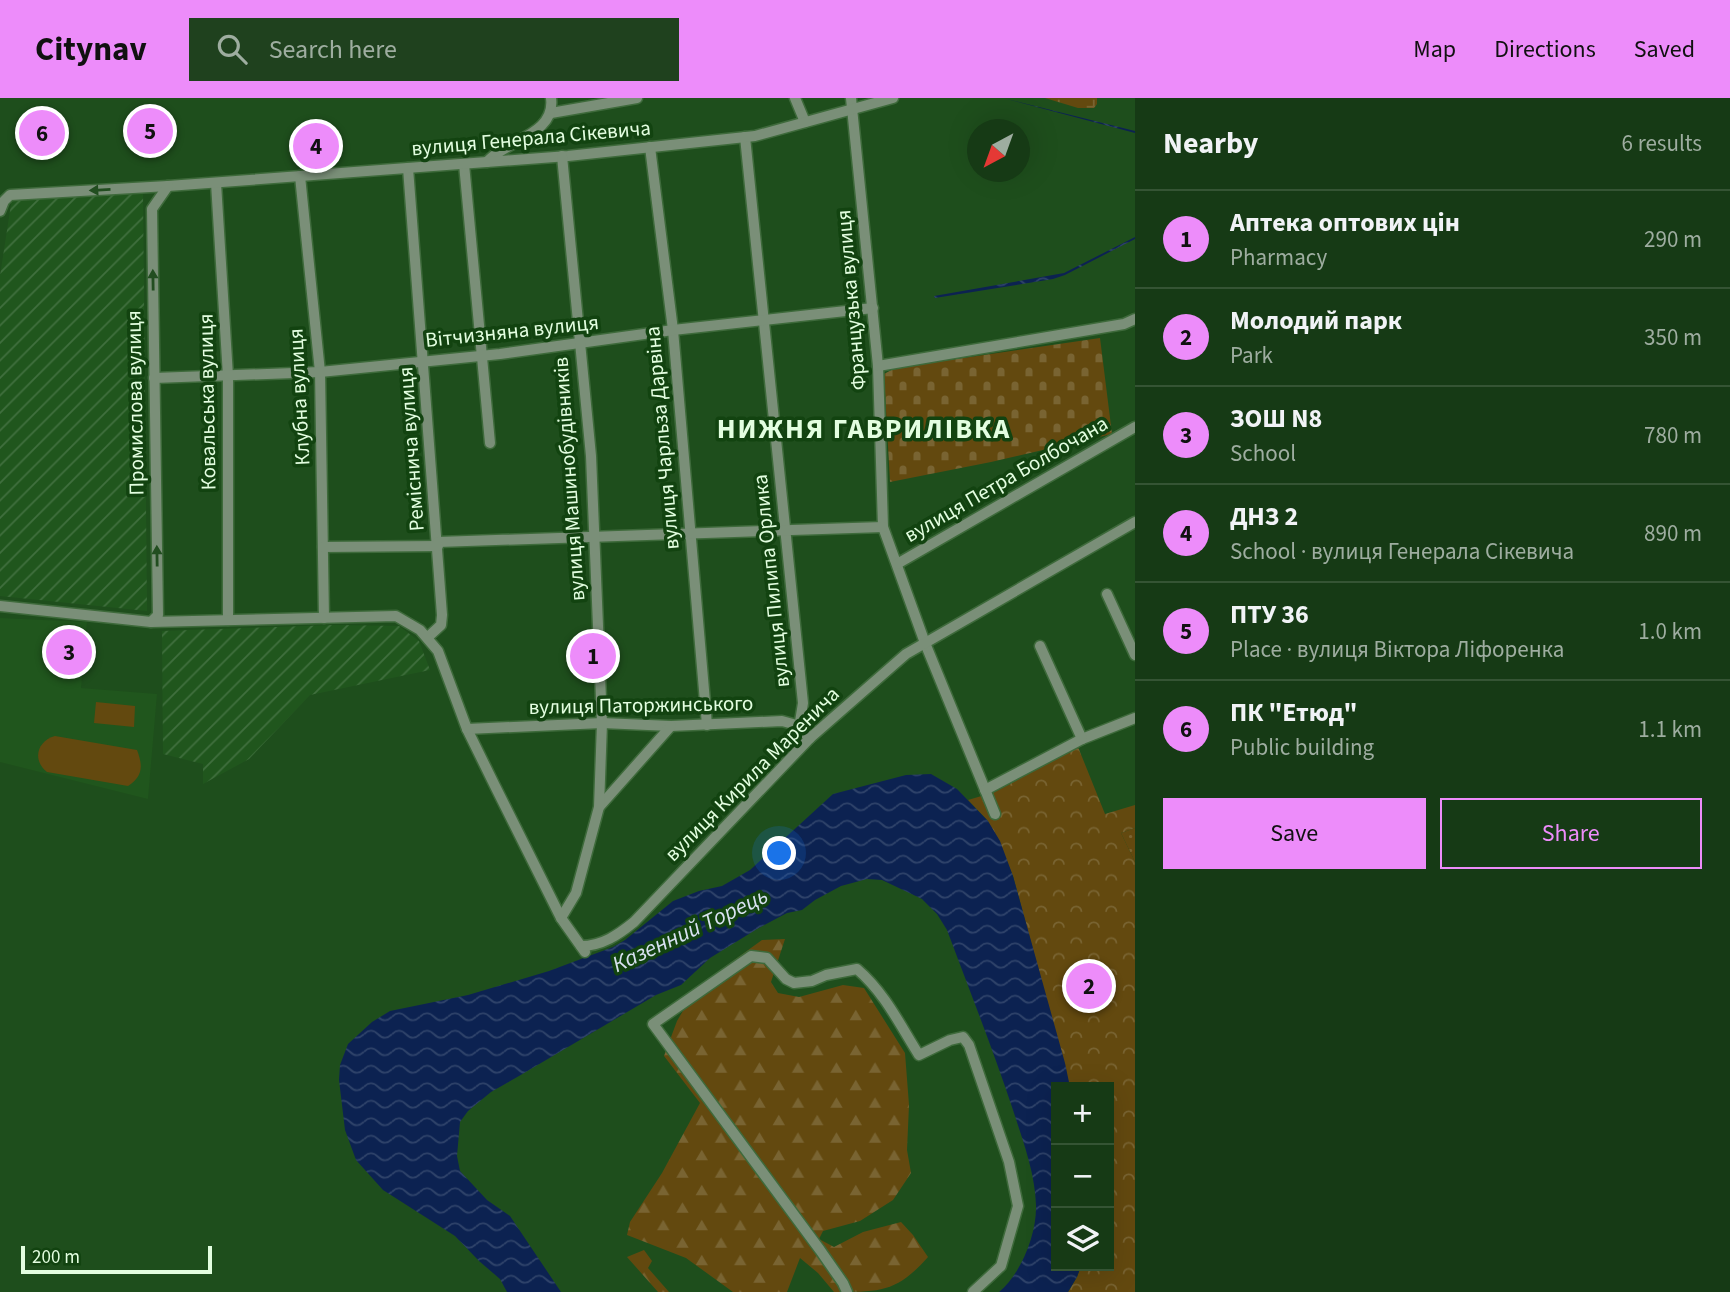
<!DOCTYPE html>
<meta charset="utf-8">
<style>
body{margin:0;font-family:"Source Sans 3",sans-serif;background:#1f411e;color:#f1f3f6}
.controls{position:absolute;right:21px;bottom:21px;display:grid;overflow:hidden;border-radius:0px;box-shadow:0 7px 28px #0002}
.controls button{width:63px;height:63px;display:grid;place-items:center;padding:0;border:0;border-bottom:2px solid #355434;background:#163a15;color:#f1f3f6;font:35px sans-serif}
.compass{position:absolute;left:967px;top:21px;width:63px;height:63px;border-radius:50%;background:#163a15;box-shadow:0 7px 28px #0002;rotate:221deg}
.scale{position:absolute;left:21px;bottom:18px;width:191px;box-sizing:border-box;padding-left:7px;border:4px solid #e3fee0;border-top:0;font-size:19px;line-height:24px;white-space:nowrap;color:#e3fee0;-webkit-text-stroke:5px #124310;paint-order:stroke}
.you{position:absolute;left:780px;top:756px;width:24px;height:24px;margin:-18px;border:5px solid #fff;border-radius:50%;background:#1a73e8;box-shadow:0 0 0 10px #1a73e833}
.badge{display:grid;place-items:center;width:46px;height:46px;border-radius:50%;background:#ed8cfa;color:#111;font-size:23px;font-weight:700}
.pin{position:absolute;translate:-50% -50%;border:4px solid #fff;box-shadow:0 2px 7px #0006}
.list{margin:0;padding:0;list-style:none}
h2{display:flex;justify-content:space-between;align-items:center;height:91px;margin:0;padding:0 28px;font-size:30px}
h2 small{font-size:23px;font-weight:400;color:#9eada0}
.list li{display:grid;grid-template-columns:46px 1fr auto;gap:21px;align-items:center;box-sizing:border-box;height:98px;padding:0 28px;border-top:2px solid #355434}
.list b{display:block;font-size:26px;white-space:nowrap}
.list p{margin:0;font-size:23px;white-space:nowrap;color:#9eada0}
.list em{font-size:23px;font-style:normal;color:#9eada0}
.actions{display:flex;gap:14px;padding:21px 28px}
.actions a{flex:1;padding:16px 0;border:2px solid #ed8cfa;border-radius:0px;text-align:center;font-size:24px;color:#ed8cfa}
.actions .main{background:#ed8cfa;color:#111}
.icon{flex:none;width:38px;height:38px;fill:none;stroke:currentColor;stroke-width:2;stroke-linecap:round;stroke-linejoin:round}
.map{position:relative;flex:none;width:1135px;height:1194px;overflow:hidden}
header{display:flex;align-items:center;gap:42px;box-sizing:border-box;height:98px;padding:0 35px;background:#ed8cfa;color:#111}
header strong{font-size:33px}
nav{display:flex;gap:38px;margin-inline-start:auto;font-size:24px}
.search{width:490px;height:63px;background:#1f411e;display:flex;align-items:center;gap:18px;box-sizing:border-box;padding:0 24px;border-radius:0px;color:#9eada0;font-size:26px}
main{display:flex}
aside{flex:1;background:#163a15}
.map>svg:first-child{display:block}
.built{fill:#20561d}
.industrial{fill:url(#industrial-furrows)}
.grass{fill:url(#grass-dots)}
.forest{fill:url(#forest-firs)}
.wetland{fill:url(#wetland-marsh)}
.cemetery{fill:url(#cemetery-stones)}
.park{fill:url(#park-crowns)}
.pitch{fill:#63490f}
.water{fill:url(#water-waves)}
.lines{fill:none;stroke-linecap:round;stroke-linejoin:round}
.minor-casing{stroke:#3e6a3b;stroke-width:13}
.minor{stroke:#7a8f78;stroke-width:10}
.oneway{fill:#224e20}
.labels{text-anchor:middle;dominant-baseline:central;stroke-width:7;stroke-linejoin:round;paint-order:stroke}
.street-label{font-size:21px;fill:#e3fee0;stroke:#124310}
.water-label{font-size:23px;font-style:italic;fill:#d9e2f2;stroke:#124310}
.district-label{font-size:28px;font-weight:bold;letter-spacing:2px;fill:#e3fee0;stroke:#124310}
</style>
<header>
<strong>Citynav</strong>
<div class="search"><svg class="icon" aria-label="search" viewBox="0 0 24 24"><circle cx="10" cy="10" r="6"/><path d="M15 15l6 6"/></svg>Search here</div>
<nav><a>Map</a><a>Directions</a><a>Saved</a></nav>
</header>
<main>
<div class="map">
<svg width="1135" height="1194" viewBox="0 0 1135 1194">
<defs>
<pattern id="industrial-furrows" width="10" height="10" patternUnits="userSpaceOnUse" patternTransform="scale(1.75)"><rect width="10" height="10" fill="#20561d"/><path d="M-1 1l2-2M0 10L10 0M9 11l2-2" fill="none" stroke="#406f3e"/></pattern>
<pattern id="grass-dots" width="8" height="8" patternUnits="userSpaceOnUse" patternTransform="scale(1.75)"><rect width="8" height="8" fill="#63490f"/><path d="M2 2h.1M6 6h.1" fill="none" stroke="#796432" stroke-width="1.8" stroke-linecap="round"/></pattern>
<pattern id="forest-firs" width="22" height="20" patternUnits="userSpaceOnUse" patternTransform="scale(1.75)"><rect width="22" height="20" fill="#63490f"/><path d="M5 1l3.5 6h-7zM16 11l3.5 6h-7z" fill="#796432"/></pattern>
<pattern id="wetland-marsh" width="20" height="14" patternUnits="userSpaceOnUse" patternTransform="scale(1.75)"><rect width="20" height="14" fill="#63490f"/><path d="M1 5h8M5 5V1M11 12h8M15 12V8" fill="none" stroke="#796432"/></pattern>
<pattern id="cemetery-stones" width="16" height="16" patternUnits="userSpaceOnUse" patternTransform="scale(1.75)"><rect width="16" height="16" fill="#63490f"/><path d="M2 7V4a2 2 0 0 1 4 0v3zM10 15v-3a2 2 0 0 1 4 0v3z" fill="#796432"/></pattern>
<pattern id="park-crowns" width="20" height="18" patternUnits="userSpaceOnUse" patternTransform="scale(1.75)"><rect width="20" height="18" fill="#63490f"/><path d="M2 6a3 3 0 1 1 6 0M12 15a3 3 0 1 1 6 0" fill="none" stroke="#796432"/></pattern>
<pattern id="water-waves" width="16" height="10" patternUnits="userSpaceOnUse" patternTransform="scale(1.75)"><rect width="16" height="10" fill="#0c2251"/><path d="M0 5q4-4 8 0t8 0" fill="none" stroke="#2f436a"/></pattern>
</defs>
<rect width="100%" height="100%" fill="#1e4e1c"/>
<path class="built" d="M0,520L87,524L81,590L157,596L148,701L0,664Z"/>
<g class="industrial">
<path d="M143,96L147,513L0,498V178L12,100Z"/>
<path d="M335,527L399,528L419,543L430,572L310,597L249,661L203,686V666L163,656L162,533Z"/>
</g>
<path class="grass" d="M1135,730V764L1121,735Z"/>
<g class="forest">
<path d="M785,841L771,884L778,895L799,899L843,887L864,890L905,955L909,1007L907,1052L911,1075L893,1102L860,1123L823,1133L819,1141L834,1149L863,1134L901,1124L913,1137L928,1159C897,1194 881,1194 834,1194L818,1175L800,1160L787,1194H733L686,1160L627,1137L630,1124L662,1075L700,1005L664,958L677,923L697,889L762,842Z"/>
<path d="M644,1152L652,1163L648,1170L669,1194H658L627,1159Z"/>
</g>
<path class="wetland" d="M1045,0H1097V6L1094,10H1078Z"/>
<path class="cemetery" d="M1100,240L1112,336L991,364L890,384L884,276L895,270Z"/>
<path class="park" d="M1078,649L1105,716L1135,707V730L1121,735L1135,764V1194H1068L1077,1179L1081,1168H1109V989H1070L1013,778L988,723L968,702L995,694Z"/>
<g class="pitch">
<path d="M96,604L135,608L134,629L94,625Z"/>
<path d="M55,638L137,652C143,668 143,678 128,688L47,674C32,662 37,643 55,638Z"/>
</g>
<g class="water">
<path d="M1003,0L1135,33V35Z"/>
<path d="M1135,139V141L1065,177L1053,181L935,200L934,198L1064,175Z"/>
<path d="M931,676L957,691L988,723L1000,743L1013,778L1065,965L1070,989H1056V1168H1081L1077,1179L1068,1194H999C1021,1176 1037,1136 1036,1107C1035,1074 1022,1040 1012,1009C992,949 969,891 947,832L937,816L922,801L882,782L867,781L841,788L815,802L802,812L787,815L757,831L710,860L681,887L656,897L519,978L491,994L468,1013L460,1024L457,1058L460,1073L487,1102L510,1118L561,1194H507L500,1181L479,1163L455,1138L383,1092L356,1062L345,1032L339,982L340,967L348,946L372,924L390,913L468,897L549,873L613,849L625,842L673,803L699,793L722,788L750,772L833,696L906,677Z"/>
</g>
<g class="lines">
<g class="minor-casing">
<g id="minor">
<path d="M795,0L805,24"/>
<path d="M851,0L878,268L883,429L925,545L995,716"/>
<path d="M551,15L637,0"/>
<path d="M745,39L803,605L799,630"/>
<path d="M650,49L673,232L707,627"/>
<path d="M487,64C506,42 556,37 551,0"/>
<path d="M464,66L490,345"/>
<path d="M408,70L442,517L441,527L428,539"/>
<path d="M300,78L320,274L324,520"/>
<path d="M216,85L228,278V522"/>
<path d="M0,113L4,103L10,97L168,88L568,58L755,38L893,0"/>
<path d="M878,268L1124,226L1135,221"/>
<path d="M154,280L320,274L500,256L673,232L873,210"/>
<path d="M438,444L883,429"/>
<path d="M323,449L438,448"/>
<path d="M897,466L1135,329"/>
<path d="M1107,496L1135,557"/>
<path d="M0,508L151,524L396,518L420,532L438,553L467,631L495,688L561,820L585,854"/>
<path d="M151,524L158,517L152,111L168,88"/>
<path d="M467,631L602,625L671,628L782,623L793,626L810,640"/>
<path d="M1082,641L1135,620"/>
<path d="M985,692L1082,641L1040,548"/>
<path d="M600,708L671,628"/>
<path d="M561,820L576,795L599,709L602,625L591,358L562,58"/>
<path d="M581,848C602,848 618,837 634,824L810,640L906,556L1135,424"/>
<path d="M847,1194L843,1185L820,1152L653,926L751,858L767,860L786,881L794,885L812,883L826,877L857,871C885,895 900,927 919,957L950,942L963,939L969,947L1009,1064L1018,1108L1001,1168L973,1194"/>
</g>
</g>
<use href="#minor" class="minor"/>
</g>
<defs><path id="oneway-solid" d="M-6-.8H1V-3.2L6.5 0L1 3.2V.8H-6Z" transform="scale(1.75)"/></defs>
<g class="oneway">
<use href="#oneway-solid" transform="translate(100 92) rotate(177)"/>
<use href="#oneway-solid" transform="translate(153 182) rotate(-91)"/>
<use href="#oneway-solid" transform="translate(157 458) rotate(-91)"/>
</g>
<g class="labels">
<g class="street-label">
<text transform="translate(531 40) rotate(-5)">вулиця Генерала Сікевича</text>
<text transform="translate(851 202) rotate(-95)">Французька вулиця</text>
<text transform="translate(512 233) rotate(-6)">Вітчизняна вулиця</text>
<text transform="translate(299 299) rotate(-93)">Клубна вулиця</text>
<text transform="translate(207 304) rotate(-91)">Ковальська вулиця</text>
<text transform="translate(135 305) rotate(-91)">Промислова вулиця</text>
<text transform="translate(662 340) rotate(-95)">вулиця Чарльза Дарвіна</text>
<text transform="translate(411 351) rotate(-94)">Реміснича вулиця</text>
<text transform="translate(569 381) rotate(-94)">вулиця Машинобудівників</text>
<text transform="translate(1006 381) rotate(-30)">вулиця Петра Болбочана</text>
<text transform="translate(771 483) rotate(-96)">вулиця Пилипа Орлика</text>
<text transform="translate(641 607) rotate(-1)">вулиця Паторжинського</text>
<text transform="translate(752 676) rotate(-45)">вулиця Кирила Маренича</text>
</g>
<g class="water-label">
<text transform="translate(690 832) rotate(-25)">Казенний Торець</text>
</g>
<g class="district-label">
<text x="864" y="331">НИЖНЯ ГАВРИЛІВКА</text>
</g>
</g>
</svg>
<div class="controls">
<button>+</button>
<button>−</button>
<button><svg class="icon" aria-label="layers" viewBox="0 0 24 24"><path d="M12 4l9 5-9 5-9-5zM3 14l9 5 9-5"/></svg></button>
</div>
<svg class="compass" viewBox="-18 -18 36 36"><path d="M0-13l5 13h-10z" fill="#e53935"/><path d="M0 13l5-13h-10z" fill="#9eada0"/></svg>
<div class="scale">200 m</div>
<div class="you"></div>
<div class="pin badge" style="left:593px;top:558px">1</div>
<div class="pin badge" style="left:1089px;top:888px">2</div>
<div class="pin badge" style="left:69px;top:554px">3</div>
<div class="pin badge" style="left:316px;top:48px">4</div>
<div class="pin badge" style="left:150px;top:33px">5</div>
<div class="pin badge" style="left:42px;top:35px">6</div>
</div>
<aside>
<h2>Nearby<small>6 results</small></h2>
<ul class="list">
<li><span class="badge">1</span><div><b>Аптека оптових цін</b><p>Pharmacy</p></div><em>290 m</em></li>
<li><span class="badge">2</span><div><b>Молодий парк</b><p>Park</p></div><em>350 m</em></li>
<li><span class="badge">3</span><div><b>ЗОШ N8</b><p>School</p></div><em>780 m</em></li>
<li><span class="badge">4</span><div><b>ДНЗ 2</b><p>School · вулиця Генерала Сікевича</p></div><em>890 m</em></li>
<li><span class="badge">5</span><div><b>ПТУ 36</b><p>Place · вулиця Віктора Ліфоренка</p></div><em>1.0 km</em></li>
<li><span class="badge">6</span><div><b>ПК &quot;Етюд&quot;</b><p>Public building</p></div><em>1.1 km</em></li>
</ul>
<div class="actions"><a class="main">Save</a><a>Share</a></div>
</aside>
</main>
